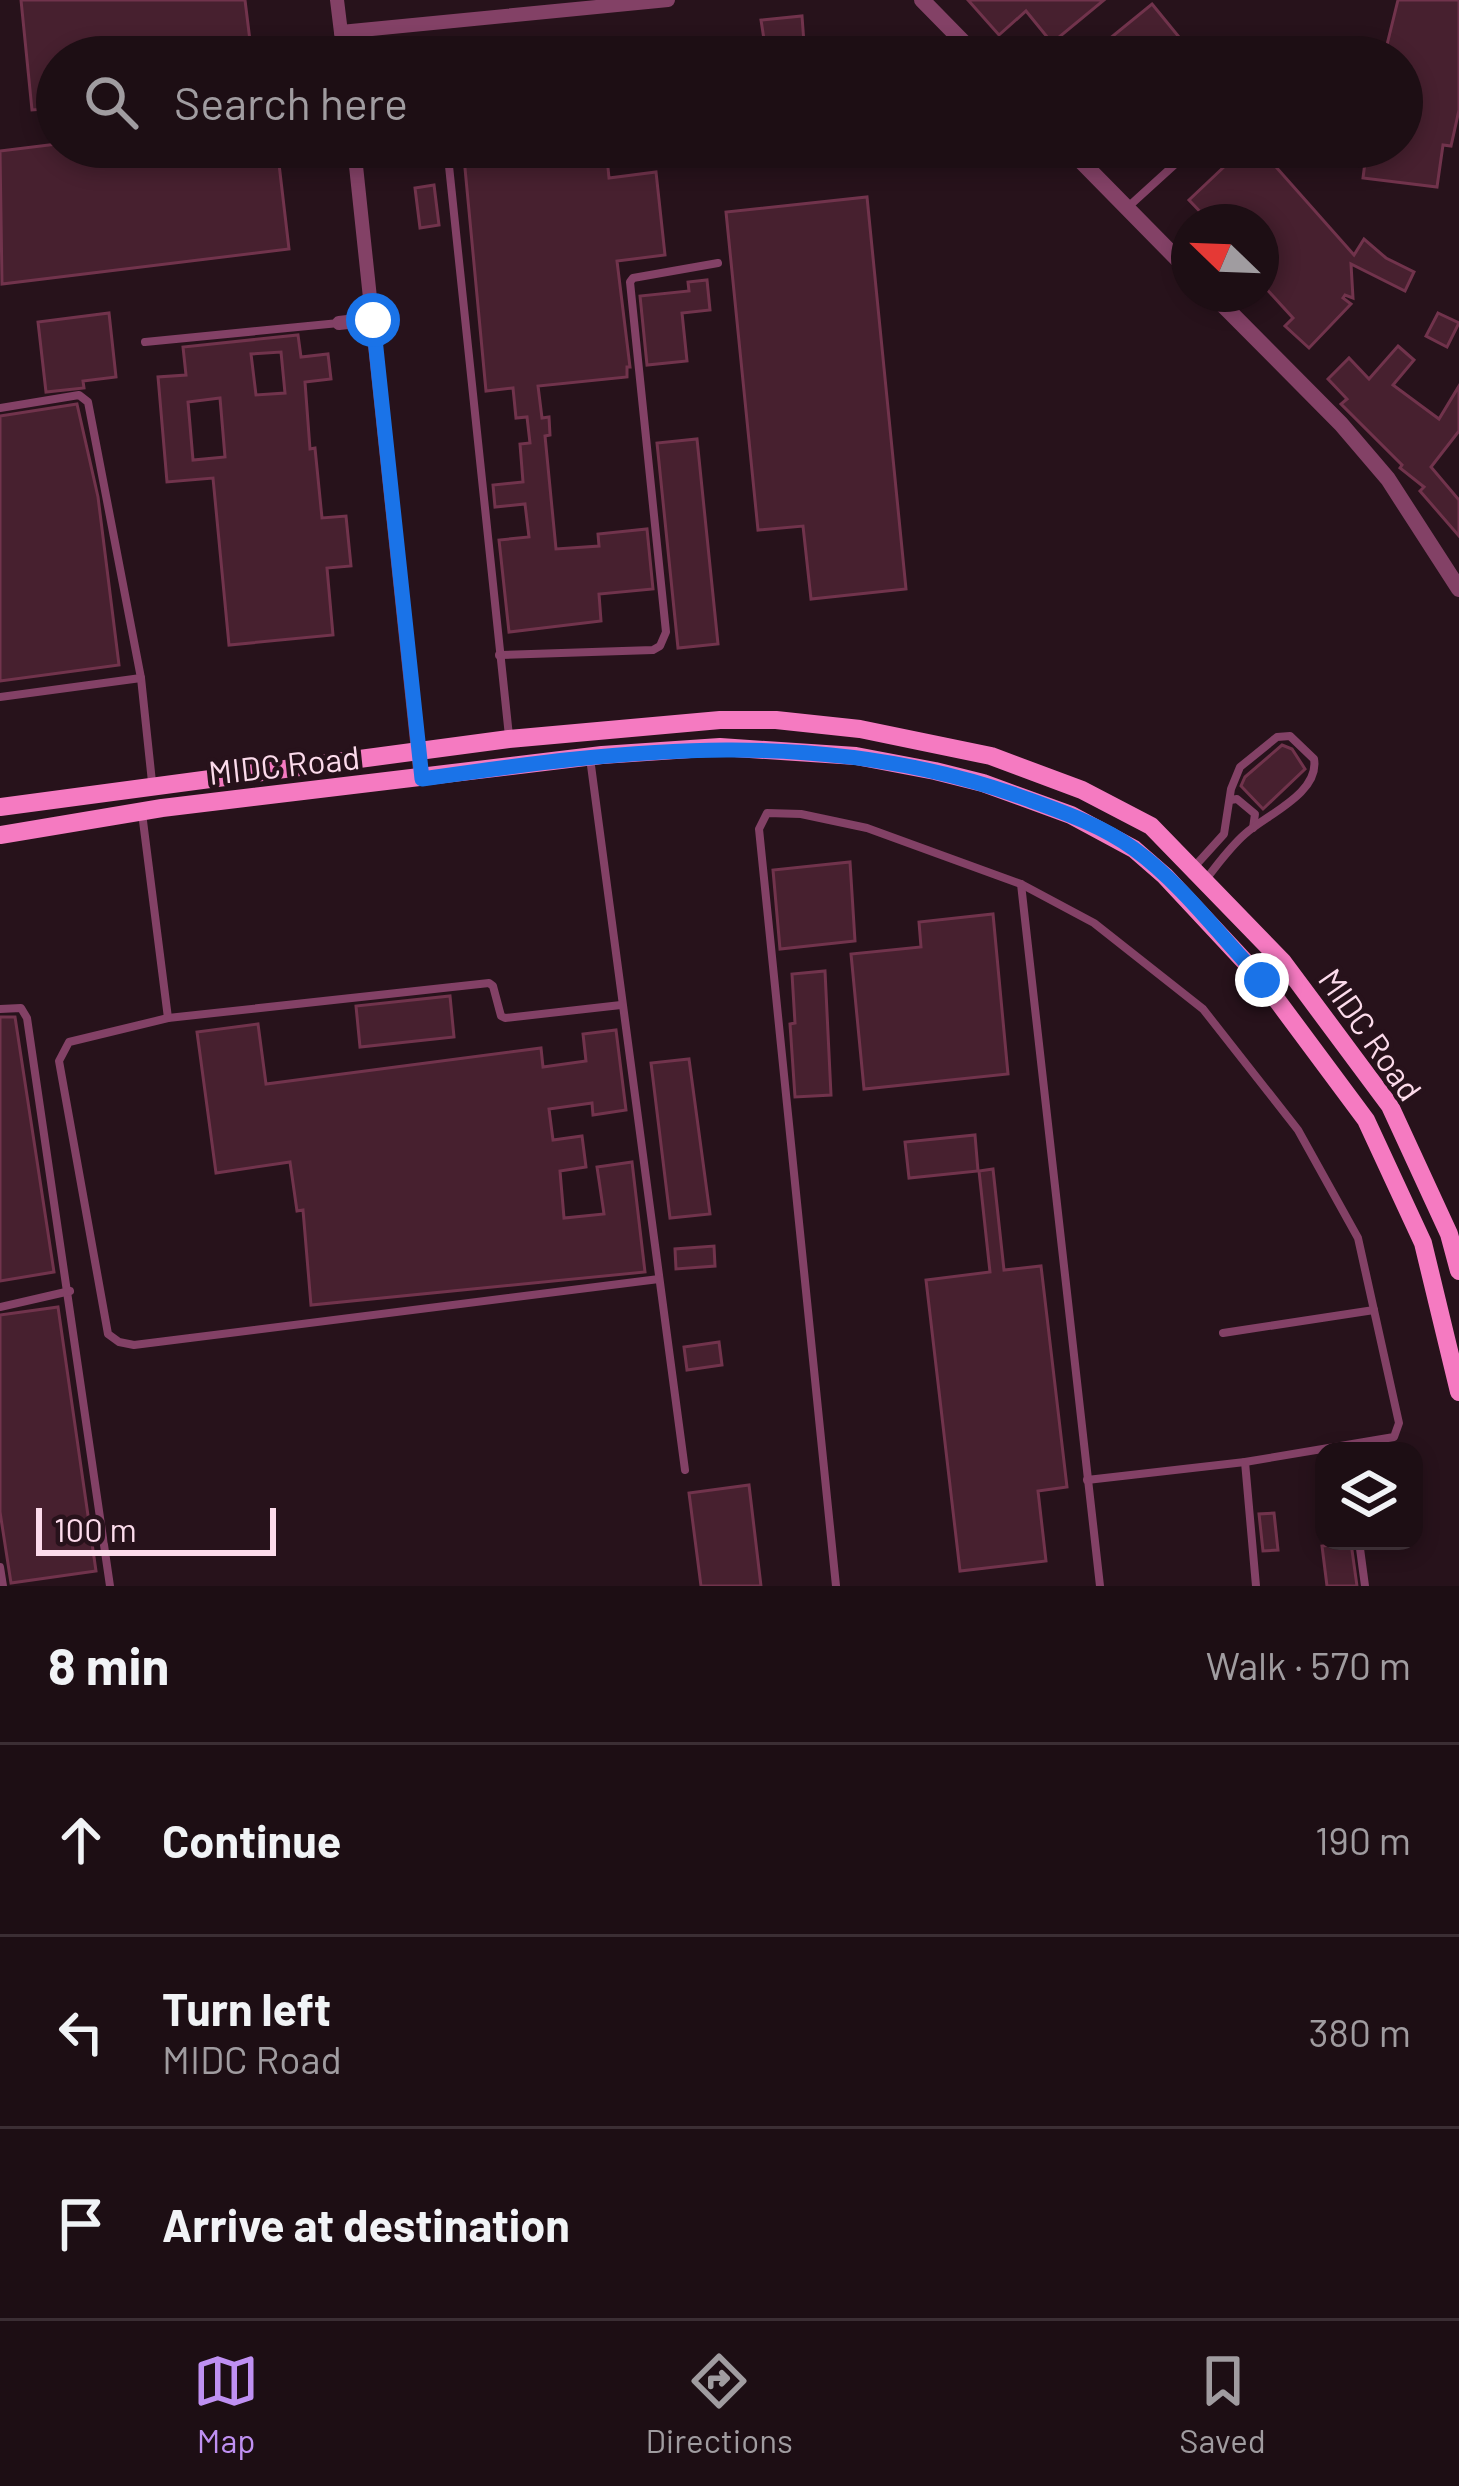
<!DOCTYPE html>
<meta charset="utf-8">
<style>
body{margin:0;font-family:Barlow,sans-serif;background:#2a1c22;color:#f1f3f6}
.controls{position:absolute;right:36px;bottom:36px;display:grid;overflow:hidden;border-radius:24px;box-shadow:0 6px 18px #0003}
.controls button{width:108px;height:108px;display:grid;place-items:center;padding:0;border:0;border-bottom:3px solid #3b2e34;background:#1d0e14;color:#f1f3f6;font:60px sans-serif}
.compass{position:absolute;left:1171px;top:204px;width:108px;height:108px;border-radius:50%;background:#1d0e14;box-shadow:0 6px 18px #0003;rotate:293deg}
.scale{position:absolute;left:36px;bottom:30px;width:240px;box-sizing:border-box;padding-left:12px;border:6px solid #fcdbeb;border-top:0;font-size:33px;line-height:42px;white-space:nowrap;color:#fcdbeb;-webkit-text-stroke:9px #27121b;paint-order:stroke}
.stop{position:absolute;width:36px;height:36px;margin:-27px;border:9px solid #1a73e8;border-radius:50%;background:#fff}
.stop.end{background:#1a73e8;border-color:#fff;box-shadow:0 3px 12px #0008}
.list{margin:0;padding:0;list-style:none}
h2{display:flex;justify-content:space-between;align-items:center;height:156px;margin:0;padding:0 48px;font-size:51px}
h2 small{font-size:39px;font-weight:400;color:#a09ca0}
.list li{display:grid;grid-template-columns:78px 1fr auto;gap:36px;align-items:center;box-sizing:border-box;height:192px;padding:0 48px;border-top:3px solid #3b2e34}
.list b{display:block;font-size:45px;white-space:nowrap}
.list p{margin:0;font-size:39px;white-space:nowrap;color:#a09ca0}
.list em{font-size:39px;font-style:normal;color:#a09ca0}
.icon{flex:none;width:66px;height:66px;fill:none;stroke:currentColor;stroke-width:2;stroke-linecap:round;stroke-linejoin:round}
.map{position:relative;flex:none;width:1459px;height:1586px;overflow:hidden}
.search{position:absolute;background:#1d0e14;box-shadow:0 6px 18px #0003;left:36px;right:36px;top:36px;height:132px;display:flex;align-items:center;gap:30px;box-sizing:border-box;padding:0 42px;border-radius:66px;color:#a09ca0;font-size:45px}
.sheet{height:732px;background:#1d0e14}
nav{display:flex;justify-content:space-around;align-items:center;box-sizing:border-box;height:168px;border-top:3px solid #3b2e34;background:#1d0e14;font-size:33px;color:#a09ca0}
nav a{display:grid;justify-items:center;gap:6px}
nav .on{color:#bf90f2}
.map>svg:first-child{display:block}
.building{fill:#47202f;stroke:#71334c;stroke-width:3;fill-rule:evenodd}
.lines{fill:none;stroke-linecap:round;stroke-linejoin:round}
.service{stroke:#834166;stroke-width:8}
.minor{stroke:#834166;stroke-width:14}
.tertiary{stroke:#834166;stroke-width:16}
.secondary{stroke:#f57ac1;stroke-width:18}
.route{stroke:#1a73e8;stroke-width:15}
.labels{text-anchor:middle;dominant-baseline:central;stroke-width:9;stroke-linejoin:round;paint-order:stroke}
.street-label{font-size:33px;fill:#fcdbeb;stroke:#27121b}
</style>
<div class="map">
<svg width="1459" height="1586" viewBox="0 0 1459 1586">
<rect width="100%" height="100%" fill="#27121b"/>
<g class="building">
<path d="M21,0H245L252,57H57V108L32,110Z"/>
<path d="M968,0H1104L1052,43L1026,11L999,35Z"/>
<path d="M1398,0H1459V110L1451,146L1443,145L1437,187L1363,178L1367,147H1402V57H1384Z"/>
<path d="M1152,4L1179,37L1155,57H1087Z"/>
<path d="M802,16L805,57H788L787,48L766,52L761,20Z"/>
<path d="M528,43L529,57H476V48Z"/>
<path d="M57,144L277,147L289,249L2,284L0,151Z"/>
<path d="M463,147H606L609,178L656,172L665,255L617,261L630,367H627V377L538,386L542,418L549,417L550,435L545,436L556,549L599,546L598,534L647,529L653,589L599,594L601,621L509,632L499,540L529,537L525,504L495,507L493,485L523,482L520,444L530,443L527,417L516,418L513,388L486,391Z"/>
<path d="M1245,147H1267L1281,163L1276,167L1354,255L1364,239L1386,258L1414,272L1405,291L1351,264L1353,298L1345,295L1343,298L1351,304L1309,348L1285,326L1293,318L1261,283V222H1210L1189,200Z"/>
<path d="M434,185L439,225L420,228L415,188Z"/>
<path d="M867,197L906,589L811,599L803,526L758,530L726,212Z"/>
<path d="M707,280L710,310L682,313L687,361L647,365L640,296L689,291L688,282Z"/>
<path d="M109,313L116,377L83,381L84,388L46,392L38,322Z"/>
<path d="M1438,313L1459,323L1447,347L1426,336Z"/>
<path d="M298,335L301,357L328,354L331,379L305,382L310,449L315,448L322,518L346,516L351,566L327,568L333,635L229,645L213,478L167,482L158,377L186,375L183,347ZM281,352L285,393L256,395L251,354ZM220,398L225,457L193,460L188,402Z"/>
<path d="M1398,346L1414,360L1393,385L1439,419L1459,386V431L1431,467L1459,500V536L1420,491L1424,487L1400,468L1402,465L1341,404L1347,399L1328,379L1349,358L1369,379Z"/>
<path d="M77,404L98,497L119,665L0,681V416Z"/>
<path d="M697,439L718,644L678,648L657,443Z"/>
<path d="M1282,745L1292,749L1305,769L1263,809L1241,786L1245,777Z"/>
<path d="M850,862L855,941L780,949L773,870Z"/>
<path d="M993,914L1008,1074L864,1089L851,954L921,947L919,922Z"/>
<path d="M825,971L831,1095L795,1097L790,1024L795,1023L792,974Z"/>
<path d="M450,996L454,1037L360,1047L356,1006Z"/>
<path d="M0,1017H15L54,1272L0,1281Z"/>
<path d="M258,1024L266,1084L541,1048L543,1067L586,1061L583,1034L616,1030L626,1110L593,1115L592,1103L549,1109L553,1140L582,1136L586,1167L560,1171L564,1218L604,1214L597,1167L632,1162L645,1272L311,1305L303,1210L297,1211L290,1162L216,1173L197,1032Z"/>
<path d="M689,1059L710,1214L670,1218L651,1063Z"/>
<path d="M975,1135L978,1171L909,1178L905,1142Z"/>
<path d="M993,1169L1004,1270L1041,1266L1067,1487L1038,1491L1046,1561L960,1571L926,1280L990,1272L979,1171Z"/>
<path d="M714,1246L715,1266L676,1269L675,1249Z"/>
<path d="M58,1307L96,1571L11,1583L0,1512V1315Z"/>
<path d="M719,1342L722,1365L687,1370L684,1347Z"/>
<path d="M749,1485L761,1586H701L689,1493Z"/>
<path d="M1274,1513L1278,1550L1263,1551L1259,1514Z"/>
<path d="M1351,1543L1357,1586H1327L1322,1546Z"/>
</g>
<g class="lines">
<g class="service">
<path d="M447,147L509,736"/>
<path d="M1128,207L1194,147"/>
<path d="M145,342L339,323"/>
<path d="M0,408L79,395L88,402L141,678L152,782"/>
<path d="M499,655L653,650L660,646L666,632L630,282L633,278L718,263"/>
<path d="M0,697L141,678"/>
<path d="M590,758L685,1470"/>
<path d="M1230,800L1237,799L1255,814L1253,828"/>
<path d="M142,813L168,1018"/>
<path d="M1195,866L1224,834L1231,789L1240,767L1277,737L1290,736L1314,759C1320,793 1266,815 1245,834C1230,847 1218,864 1206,879"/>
<path d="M1021,884L1100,1586"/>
<path d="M621,1005L505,1018L501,1016L493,986L489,983L168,1018L69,1042L59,1061L108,1334L119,1342L134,1345L659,1279"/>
<path d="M0,1009L21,1008L27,1018L110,1586"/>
<path d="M0,1307L70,1291"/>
<path d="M1223,1333L1374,1310"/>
<path d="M1245,1462L1256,1586"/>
<path d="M1359,1541L1365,1586"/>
<path d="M0,1567L3,1586"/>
<path d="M836,1586L759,829L767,813L801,814L867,828L1021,884L1094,923L1203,1009L1298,1130L1358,1238L1399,1423L1394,1437L1245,1462L1087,1480"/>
</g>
<g class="minor">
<path d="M337,0L344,57"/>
<path d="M341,32L668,0"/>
<path d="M354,147L421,779"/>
<path d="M339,323L373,319"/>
</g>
<g class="tertiary">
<path d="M922,0L978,57"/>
<path d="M1067,147L1189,271"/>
<path d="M1212,294L1341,424L1388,479L1459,589"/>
</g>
<g class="secondary">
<path d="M0,807L509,739L720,720H776L860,729L991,756L1082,790L1151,826L1283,962L1390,1106L1449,1234L1459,1271"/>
<path d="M0,835L162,808L602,755L720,747L856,756L935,771L983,783L1071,815L1134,849L1165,876L1262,980L1366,1120L1423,1243L1459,1392"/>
</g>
</g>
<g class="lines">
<path class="route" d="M373,320L422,779C629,749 825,725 1027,799C1063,812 1103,826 1134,849C1182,884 1221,937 1262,980"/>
</g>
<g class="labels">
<g class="street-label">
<text transform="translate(284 764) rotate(-6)">MIDC Road</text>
<text transform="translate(1371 1034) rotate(55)">MIDC Road</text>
</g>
</g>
</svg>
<div class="controls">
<button><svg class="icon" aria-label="layers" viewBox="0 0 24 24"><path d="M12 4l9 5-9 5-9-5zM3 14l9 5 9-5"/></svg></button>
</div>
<svg class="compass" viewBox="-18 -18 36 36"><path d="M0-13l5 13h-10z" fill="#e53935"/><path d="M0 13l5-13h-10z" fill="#a09ca0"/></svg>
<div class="scale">100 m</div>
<div class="stop" style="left:373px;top:320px"></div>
<div class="stop end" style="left:1262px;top:980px"></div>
<div class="search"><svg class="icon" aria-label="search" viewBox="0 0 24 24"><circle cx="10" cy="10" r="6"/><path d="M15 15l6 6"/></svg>Search here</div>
</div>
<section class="sheet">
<h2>8 min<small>Walk · 570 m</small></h2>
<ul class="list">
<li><svg class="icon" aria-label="ahead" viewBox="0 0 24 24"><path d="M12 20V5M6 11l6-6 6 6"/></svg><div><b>Continue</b></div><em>190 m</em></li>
<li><svg class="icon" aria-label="left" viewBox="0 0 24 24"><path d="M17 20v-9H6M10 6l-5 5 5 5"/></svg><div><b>Turn left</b><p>MIDC Road</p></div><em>380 m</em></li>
<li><svg class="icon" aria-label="arrive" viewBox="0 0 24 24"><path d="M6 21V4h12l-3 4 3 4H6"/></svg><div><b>Arrive at destination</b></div></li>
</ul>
</section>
<nav>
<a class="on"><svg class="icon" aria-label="map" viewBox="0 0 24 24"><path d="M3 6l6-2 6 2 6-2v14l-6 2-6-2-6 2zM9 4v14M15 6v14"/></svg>Map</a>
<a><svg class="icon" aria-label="directions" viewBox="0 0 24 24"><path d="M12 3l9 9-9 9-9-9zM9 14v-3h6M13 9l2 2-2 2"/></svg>Directions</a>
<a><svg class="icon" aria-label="saved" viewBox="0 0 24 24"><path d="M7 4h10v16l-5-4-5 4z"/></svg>Saved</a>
</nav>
